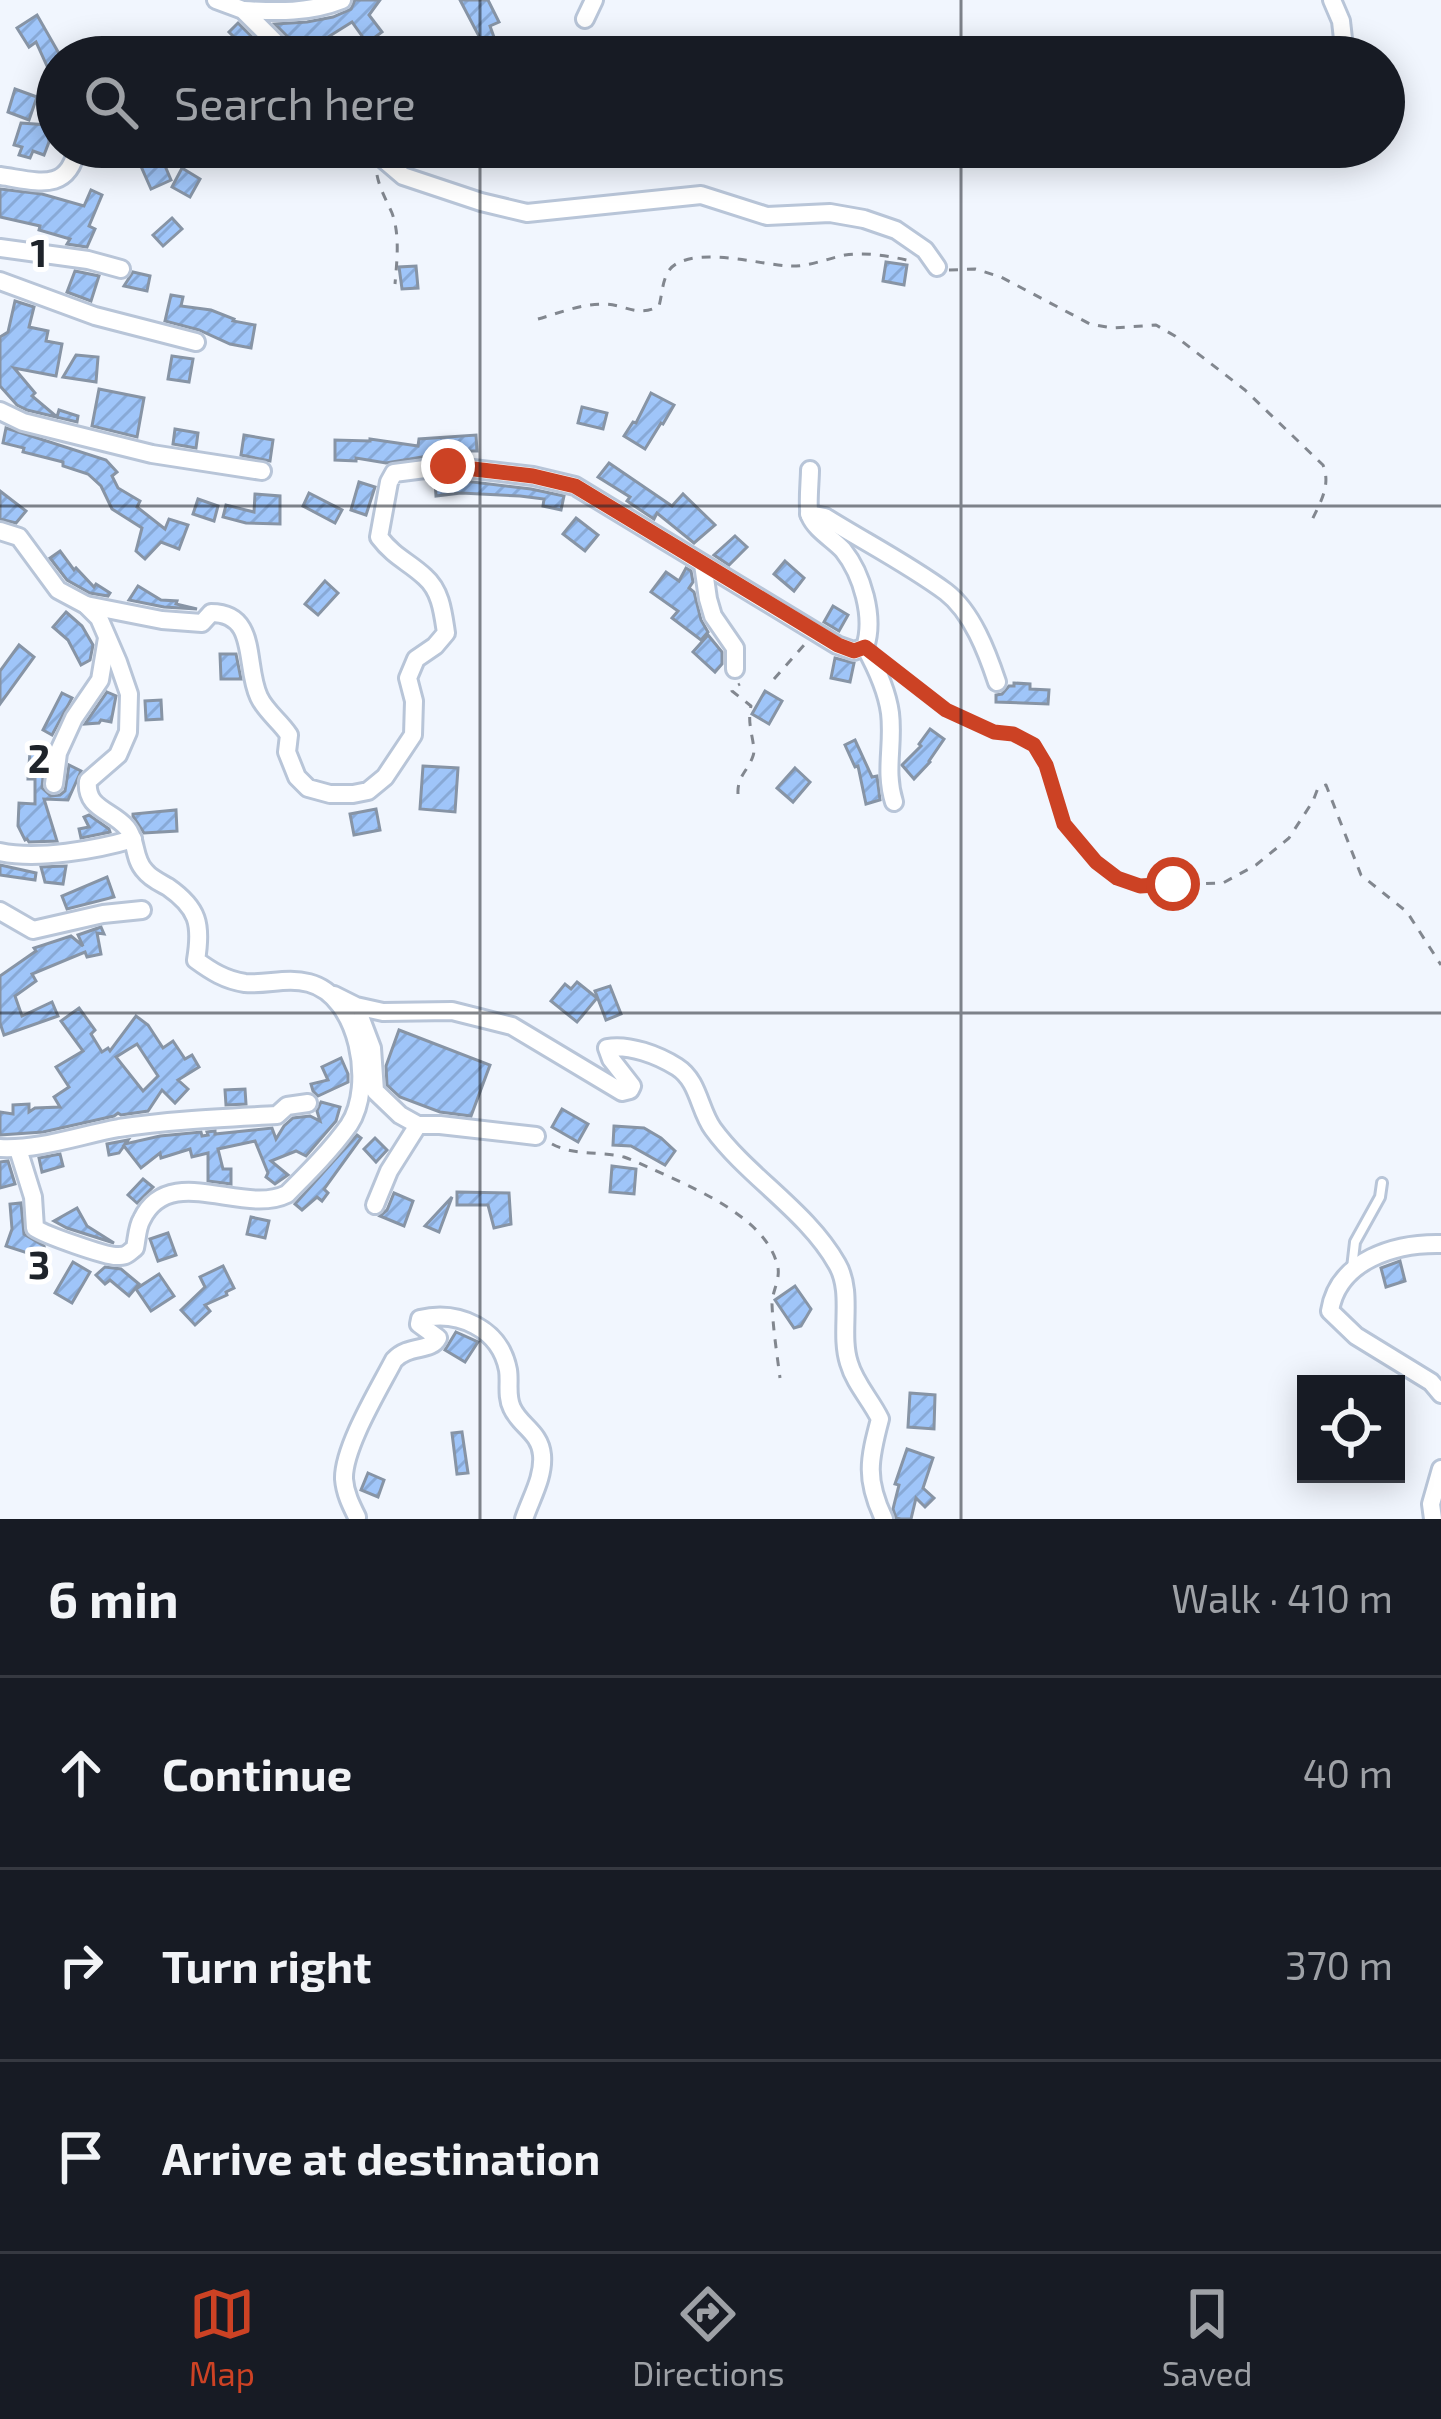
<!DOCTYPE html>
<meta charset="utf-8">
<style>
body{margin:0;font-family:"Exo 2",sans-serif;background:#242831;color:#f1f3f6}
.controls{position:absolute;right:36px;bottom:36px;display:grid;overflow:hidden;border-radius:0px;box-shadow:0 6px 30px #0003}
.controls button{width:108px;height:108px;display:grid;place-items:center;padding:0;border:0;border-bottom:3px solid #363941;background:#171b24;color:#f1f3f6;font:60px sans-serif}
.stop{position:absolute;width:36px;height:36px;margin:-27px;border:9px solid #cc4224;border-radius:50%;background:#fff}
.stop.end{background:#cc4224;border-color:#fff;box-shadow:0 3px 12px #0008}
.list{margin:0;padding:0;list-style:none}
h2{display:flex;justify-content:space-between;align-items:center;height:156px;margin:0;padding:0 48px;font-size:51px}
h2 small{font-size:39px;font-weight:400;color:#9ea1a6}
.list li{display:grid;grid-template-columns:78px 1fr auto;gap:36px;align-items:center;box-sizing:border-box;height:192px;padding:0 48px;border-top:3px solid #363941}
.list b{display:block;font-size:45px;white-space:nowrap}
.list em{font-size:39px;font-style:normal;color:#9ea1a6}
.icon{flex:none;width:66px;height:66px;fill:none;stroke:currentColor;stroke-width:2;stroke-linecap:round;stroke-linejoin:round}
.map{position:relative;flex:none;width:1441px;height:1519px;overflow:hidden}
.search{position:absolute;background:#171b24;box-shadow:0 6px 30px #0003;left:36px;right:36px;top:36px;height:132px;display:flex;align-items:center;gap:30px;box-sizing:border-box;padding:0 42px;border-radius:66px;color:#9ea1a6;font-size:45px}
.sheet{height:732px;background:#171b24}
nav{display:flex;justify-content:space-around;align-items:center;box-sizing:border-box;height:168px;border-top:3px solid #363941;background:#171b24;font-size:33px;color:#9ea1a6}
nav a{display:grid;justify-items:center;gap:6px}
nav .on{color:#cc4224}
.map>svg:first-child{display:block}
.building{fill:url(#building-hatch);stroke:#8794a5;stroke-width:3;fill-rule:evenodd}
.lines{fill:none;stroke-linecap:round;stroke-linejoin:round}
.lane-casing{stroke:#b8c5d8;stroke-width:14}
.street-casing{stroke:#b8c5d8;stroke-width:22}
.path{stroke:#82878f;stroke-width:3;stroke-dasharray:9 9;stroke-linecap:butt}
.lane{stroke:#fff;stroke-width:8}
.street{stroke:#fff;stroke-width:16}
.route{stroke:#cc4224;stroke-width:15}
.grid{fill:none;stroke:#1e232a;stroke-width:3;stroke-opacity:0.55}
.grid-label{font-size:39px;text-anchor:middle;font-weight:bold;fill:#1e232a;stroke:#fff;stroke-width:10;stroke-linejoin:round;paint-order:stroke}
</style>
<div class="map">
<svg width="1441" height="1519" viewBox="0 0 1441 1519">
<defs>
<pattern id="building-hatch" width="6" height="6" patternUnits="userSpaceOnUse" patternTransform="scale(3)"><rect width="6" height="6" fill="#9fc5f9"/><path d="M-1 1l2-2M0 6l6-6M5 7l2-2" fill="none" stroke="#88a9d6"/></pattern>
</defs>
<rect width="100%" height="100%" fill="#f1f6fe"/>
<g class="building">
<path d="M355,0H380L369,15L382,32L367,43L352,22L328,37L346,50L341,57H302L299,48L275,24L307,22L333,17L351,9Z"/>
<path d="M460,0H488L499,22L490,26L495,40L483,44Z"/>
<path d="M37,15L61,57H57V88L36,42L29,47L17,28Z"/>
<path d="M238,23L272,57H243L248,51L229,32Z"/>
<path d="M15,89L37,97L29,120L8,112Z"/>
<path d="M21,123L48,125L49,142L44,155L33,151L30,158L19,155L22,147L14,145Z"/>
<path d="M142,147H157L171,180L151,189L140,164L150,160Z"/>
<path d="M182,168L200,179L190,197L172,187Z"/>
<path d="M0,189L42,194L84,206L91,190L102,195L89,226L95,229L87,247L67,244L70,239L39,230L40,226L0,217Z"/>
<path d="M172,218L182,229L163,246L153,235Z"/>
<path d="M886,262L907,265L904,285L883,281Z"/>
<path d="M416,266L418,288L402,289L399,267Z"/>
<path d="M75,271L99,276L91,301L67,292Z"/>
<path d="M133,272L150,276L147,291L124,286Z"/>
<path d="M171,295L183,297L181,306L211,310L234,319L233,321L255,325L251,348L230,344L199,330L165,321Z"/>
<path d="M15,301L34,307L29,327L48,331L46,341L62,344L56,376L14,368L35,393L32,396L57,417L59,410L78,416L77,422L27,410L17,405L0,386V337L8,332Z"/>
<path d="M76,355L98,357L96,382L63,377Z"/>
<path d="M172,356L193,359L189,382L168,379Z"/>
<path d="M99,389L144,398L137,437L92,426Z"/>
<path d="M651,393L674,405L663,424L661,423L645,449L624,436L633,422L636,423Z"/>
<path d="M582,407L607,413L603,429L578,423Z"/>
<path d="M6,428L106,460L117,472L112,476L118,488L140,501L137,507L165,529L169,519L188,525L179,549L161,542L145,559L136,551L142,528L112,509L101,486L88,474L63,466V462L23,452L24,448L3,443Z"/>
<path d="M175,429L198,433L196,448L173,444Z"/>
<path d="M244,435L273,440L270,461L241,455Z"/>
<path d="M476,435L477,451H458V454L446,453L386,463L356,458V461L335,460V440L370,441V439L418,446L419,439Z"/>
<path d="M609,463L672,506L683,494L715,525L694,543L657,513L654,519L627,501L630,497L598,477Z"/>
<path d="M448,479L531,489L564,496L561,510L543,506L544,499L520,496L461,493L436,496L435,481Z"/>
<path d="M359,482L375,487L366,515L351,510Z"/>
<path d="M0,491L26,511L16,523L0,519Z"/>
<path d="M309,493L342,510L335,523L303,506Z"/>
<path d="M255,494L280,496V524L246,523L223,517L226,505L254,512Z"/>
<path d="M198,499L218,506L214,521L193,514Z"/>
<path d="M576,518L598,535L585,551L563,534Z"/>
<path d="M735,536L747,547L729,565L714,555Z"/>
<path d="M60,551L74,570L76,568L94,587L96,584L110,593L108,596L90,593L67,580L50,558Z"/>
<path d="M785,561L804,578L794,591L774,574Z"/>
<path d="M686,568L691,571L693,582L689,588L694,592L701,620L708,632L701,640L672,618L678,611L651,592L666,572L679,581Z"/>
<path d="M325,581L338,593L318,615L305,604Z"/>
<path d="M138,586L161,600L177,601L176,604L197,609L164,607L129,600Z"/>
<path d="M833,606L848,615L839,631L824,622Z"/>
<path d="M66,612L82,626L93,645L90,660L81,665L68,640L53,627Z"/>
<path d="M708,635L722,652V664L715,672L693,652Z"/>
<path d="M19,645L34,657L0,704V671Z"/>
<path d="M220,654H236L241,679H221Z"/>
<path d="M835,658L854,663L850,682L831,678Z"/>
<path d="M1014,683L1030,684V689L1049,690L1048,704L996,702V695L1002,694L1009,686H1014Z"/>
<path d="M765,691L782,701L769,724L752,714Z"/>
<path d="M107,692L116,696L111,722L101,720L99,723L85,724Z"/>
<path d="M62,693L72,698L52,735L43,730Z"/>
<path d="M161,700L162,719L146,720L145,701Z"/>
<path d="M930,729L944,739L929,761L930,762L914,779L902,765L921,746L919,744Z"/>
<path d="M855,740L872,777L877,776L880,800L866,804L858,766L855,767L845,745Z"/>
<path d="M30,752L45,754L42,788L51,796L60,795L65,791L69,765L81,771L68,800L44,799L57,841L29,842L27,839L25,840L18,826L19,803L35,804V779H28Z"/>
<path d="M423,766L458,768L455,812L420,809Z"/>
<path d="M795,768L810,782L793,802L777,788Z"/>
<path d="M376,809L380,830L354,835L350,814Z"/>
<path d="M176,810L177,831L144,833L133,816V814Z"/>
<path d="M89,815L109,829L110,832L81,838L79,829L89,827L84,817Z"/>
<path d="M0,865L36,873L35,880L0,875Z"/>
<path d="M66,866L63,884L45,882L41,867Z"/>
<path d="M107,877L114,897L67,909L62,896Z"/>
<path d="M101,927L104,934L97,933L101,954L87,957L85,952L32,974L36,981L15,996L22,1016L52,1002L58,1016L4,1035L0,1023V976L36,951L34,948L71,936L83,946L78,935Z"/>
<path d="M577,982L597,998L577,1022L551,1001L565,984L571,989Z"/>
<path d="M610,986L621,1014L606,1020L595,991Z"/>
<path d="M79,1008L95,1030L91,1034L102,1052L108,1048L110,1051L136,1016L148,1025L163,1048L173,1041L185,1059L192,1055L199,1067L178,1080L188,1089L175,1103L162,1090L148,1111L121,1115L118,1113L114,1116L43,1132L0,1135V1112L13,1114V1105L29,1104V1112L35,1108L60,1107L54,1097L69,1087L56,1067L83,1051L61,1021ZM137,1044L158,1076L143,1091L116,1057Z"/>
<path d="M399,1030L490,1065L471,1116L440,1112L400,1097L387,1085L386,1066Z"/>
<path d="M341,1058L348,1074V1082L318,1096L313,1091L311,1084L328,1080L322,1067Z"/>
<path d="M245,1089L246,1104L226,1105L225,1090Z"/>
<path d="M321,1102L340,1107L336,1121L306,1156L296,1151L271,1161L288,1175L275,1184L266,1177L268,1173L255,1141L218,1149L223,1169H231V1184L208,1181V1153L192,1157L190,1149L161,1158L160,1153L141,1168L124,1146L119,1153L109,1155L107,1144L128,1140L125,1144L160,1136L201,1132L202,1136L208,1135L207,1132L215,1131V1134L272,1128L276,1139L284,1126L293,1118L310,1116L320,1121L317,1111Z"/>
<path d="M562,1109L588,1124L578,1142L552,1127Z"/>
<path d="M614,1126L644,1128L661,1138L675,1151L665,1165L631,1146L613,1145Z"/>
<path d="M357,1135L361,1138L324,1189L328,1193L322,1201L317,1197L302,1210L295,1204Z"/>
<path d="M375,1138L387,1150L376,1162L364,1149Z"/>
<path d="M60,1154L63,1166L42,1172L39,1158Z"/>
<path d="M8,1161L15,1184L0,1188V1162Z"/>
<path d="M612,1166L636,1169L634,1194L610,1192Z"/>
<path d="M143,1179L153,1187L137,1203L128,1195Z"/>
<path d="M457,1192L509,1193L511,1224L494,1228L488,1205H457Z"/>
<path d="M394,1193L413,1201L404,1226L380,1216L387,1210Z"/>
<path d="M452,1197L439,1232L425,1226Z"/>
<path d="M21,1203L24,1234L44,1246L47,1257L31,1258V1254L6,1246L12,1229L10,1204Z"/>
<path d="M77,1208L87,1226L114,1243L67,1228L54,1221Z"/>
<path d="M251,1217L269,1221L265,1238L247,1234Z"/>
<path d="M168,1233L176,1255L158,1261L150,1239Z"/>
<path d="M1400,1261L1405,1281L1386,1287L1381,1268Z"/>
<path d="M73,1262L90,1272L72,1303L55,1293Z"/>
<path d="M223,1266L234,1288L226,1292L227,1295L205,1305L210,1311L195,1325L181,1310L205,1287L200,1277Z"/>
<path d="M105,1267L121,1269L139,1284L129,1296L110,1280L105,1284L96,1275Z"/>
<path d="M159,1274L174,1296L151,1311L136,1289Z"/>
<path d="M795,1286L811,1309L801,1326L794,1328L775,1300Z"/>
<path d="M456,1332L478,1342L465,1362L445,1350Z"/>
<path d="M910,1393L935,1395L934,1429L908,1427Z"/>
<path d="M462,1432L468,1473L457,1474L452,1433Z"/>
<path d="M907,1449L933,1458L923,1488L934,1498L925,1507L916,1498L911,1519H901L896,1518L893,1509L899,1485L895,1484Z"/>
<path d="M368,1473L384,1480L378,1497L361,1490Z"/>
</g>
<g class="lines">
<g class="lane-casing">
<path id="lane" d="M1352,1268L1355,1242L1380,1197L1382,1183"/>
</g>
<g class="street-casing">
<g id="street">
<path d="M216,0L243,10L290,57"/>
<path d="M1332,0L1341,21L1345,57"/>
<path d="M243,10C278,12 309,13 342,0"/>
<path d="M585,19L594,0"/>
<path d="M369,147L403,176L481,202L527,213L701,195L767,216L830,213L864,219L896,230L925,250L937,267"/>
<path d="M0,176C36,181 69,194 77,147"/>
<path d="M0,248L88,260L121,269"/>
<path d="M0,281L95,316L196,342"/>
<path d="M0,411L23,422L152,454L262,471"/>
<path d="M809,514L825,517C865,542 908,564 946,592C972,612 987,652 997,682"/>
<path d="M0,531L19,537L58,590L86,605L99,618L118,662L129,694L128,732L118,755L88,781C85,809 112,810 127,828C137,840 133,859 145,871C150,878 161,883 168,887C198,908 202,924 196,960C211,971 225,980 245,983C267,985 287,977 309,983C359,996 375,1086 349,1125C332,1149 308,1173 287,1194C243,1216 170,1162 142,1219C137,1227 137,1239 135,1248C126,1255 127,1256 116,1256C105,1256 45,1235 35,1228L33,1197L18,1149"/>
<path d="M703,564L708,599L713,616L735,648V669"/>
<path d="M86,605L162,620L202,623L211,613C259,613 244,666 259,697C266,712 280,721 289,735L287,752L297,777L308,788L330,794H353L368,791L385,777L413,735L414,701L408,678L416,659L435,646L446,633C443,613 441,591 425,577C408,561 395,558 379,537L389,482L394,473L448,466L533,476L575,486L837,645L854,651L865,647C875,617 862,574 843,550C833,539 816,530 810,516C807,508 810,481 810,470"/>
<path d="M865,647C876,667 887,691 890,713C894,745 884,770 894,802"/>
<path d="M54,784L58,753L74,718L100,680L107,638"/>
<path d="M0,852C37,860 96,850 133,839"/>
<path d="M0,911L33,930L103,914L142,910"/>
<path d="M334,995L356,1006L383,1012L452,1011L512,1026L622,1092L630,1090L632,1086L611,1059L607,1048C629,1044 658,1055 677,1067C699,1081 699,1110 713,1129C748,1177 807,1211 837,1264C854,1293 839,1332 849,1363C855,1384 871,1400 880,1419C869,1460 865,1479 884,1519"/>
<path d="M361,1019L372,1048L375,1091L400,1115L418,1125H440L536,1136"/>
<path d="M0,1148C40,1150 80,1135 119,1128C171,1120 224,1118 277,1115L287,1106L308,1103"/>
<path d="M375,1205L389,1171L418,1125"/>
<path d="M1441,1244C1395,1243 1338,1260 1330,1311L1356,1336L1431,1382L1441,1394"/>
<path d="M357,1517C351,1505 345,1493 344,1479C343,1448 379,1389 394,1360C409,1344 431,1352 438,1338L419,1324L420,1319C458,1310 500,1328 508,1370C510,1382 506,1396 512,1408C520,1426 540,1432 542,1455C544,1477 531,1498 524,1519"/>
<path d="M1433,1519L1431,1504L1441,1469"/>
</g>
</g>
<g class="path">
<path d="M377,175C380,190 386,199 392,213C400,235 397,260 395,284"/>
<path d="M949,270L975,269L1001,277L1090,324L1112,328L1156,325L1175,336L1245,390L1323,465C1331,485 1321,501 1312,520"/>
<path d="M538,319C559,313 581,304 604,304C624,304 638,318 659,306C663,292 662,272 676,264C704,248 757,264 789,266C808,267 826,259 845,255C867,252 889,256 911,261"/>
<path d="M894,668L946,710L994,732L1013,734L1034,745L1046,765L1064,824L1096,862L1117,878L1140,886L1223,883L1256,865L1289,838L1313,801L1318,788L1326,785L1361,875L1407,912L1441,965"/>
<path d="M774,679L805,644"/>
<path d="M738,794C737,776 748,771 753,756C757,746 746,726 751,706L732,691V688L740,684"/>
<path d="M552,1144C574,1156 600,1151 624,1157C633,1160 641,1164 650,1168C691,1187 768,1217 778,1268C780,1280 772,1292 772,1304C773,1329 777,1354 780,1378"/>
</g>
<use href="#lane" class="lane"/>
<use href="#street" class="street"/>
</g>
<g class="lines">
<path class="route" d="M448,466L533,476L575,486L838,645L854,651L865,647L946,710L994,732L1013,734L1034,745L1046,765L1064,824L1096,862L1117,878L1140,886L1173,884"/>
</g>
<path class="grid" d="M480,0V57M961,0V57M480,147V1519M961,147V1519M0,506H1441M0,1013H1441"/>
<g class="grid-label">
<text x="39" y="267">1</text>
<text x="39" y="773">2</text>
<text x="39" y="1279">3</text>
</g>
</svg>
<div class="controls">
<button><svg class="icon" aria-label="locate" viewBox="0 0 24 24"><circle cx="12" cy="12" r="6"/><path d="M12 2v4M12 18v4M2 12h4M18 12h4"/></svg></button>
</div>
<div class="stop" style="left:1173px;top:884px"></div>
<div class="stop end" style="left:448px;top:466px"></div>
<div class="search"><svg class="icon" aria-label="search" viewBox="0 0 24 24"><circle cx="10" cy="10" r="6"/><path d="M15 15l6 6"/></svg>Search here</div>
</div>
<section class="sheet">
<h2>6 min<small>Walk · 410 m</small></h2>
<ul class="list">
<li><svg class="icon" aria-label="ahead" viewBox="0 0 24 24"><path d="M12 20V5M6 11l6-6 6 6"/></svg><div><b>Continue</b></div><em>40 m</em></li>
<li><svg class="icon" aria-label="right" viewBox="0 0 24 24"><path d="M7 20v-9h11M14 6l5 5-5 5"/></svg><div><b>Turn right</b></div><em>370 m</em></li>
<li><svg class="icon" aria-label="arrive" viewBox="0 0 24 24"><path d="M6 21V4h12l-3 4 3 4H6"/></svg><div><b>Arrive at destination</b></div></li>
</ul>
</section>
<nav>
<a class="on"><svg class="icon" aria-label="map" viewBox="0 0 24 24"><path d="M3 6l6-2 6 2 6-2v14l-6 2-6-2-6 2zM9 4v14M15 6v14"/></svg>Map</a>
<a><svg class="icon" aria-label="directions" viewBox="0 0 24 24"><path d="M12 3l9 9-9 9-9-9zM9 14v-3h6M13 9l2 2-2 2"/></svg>Directions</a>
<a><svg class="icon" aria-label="saved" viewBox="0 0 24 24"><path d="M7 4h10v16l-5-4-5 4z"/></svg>Saved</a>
</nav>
